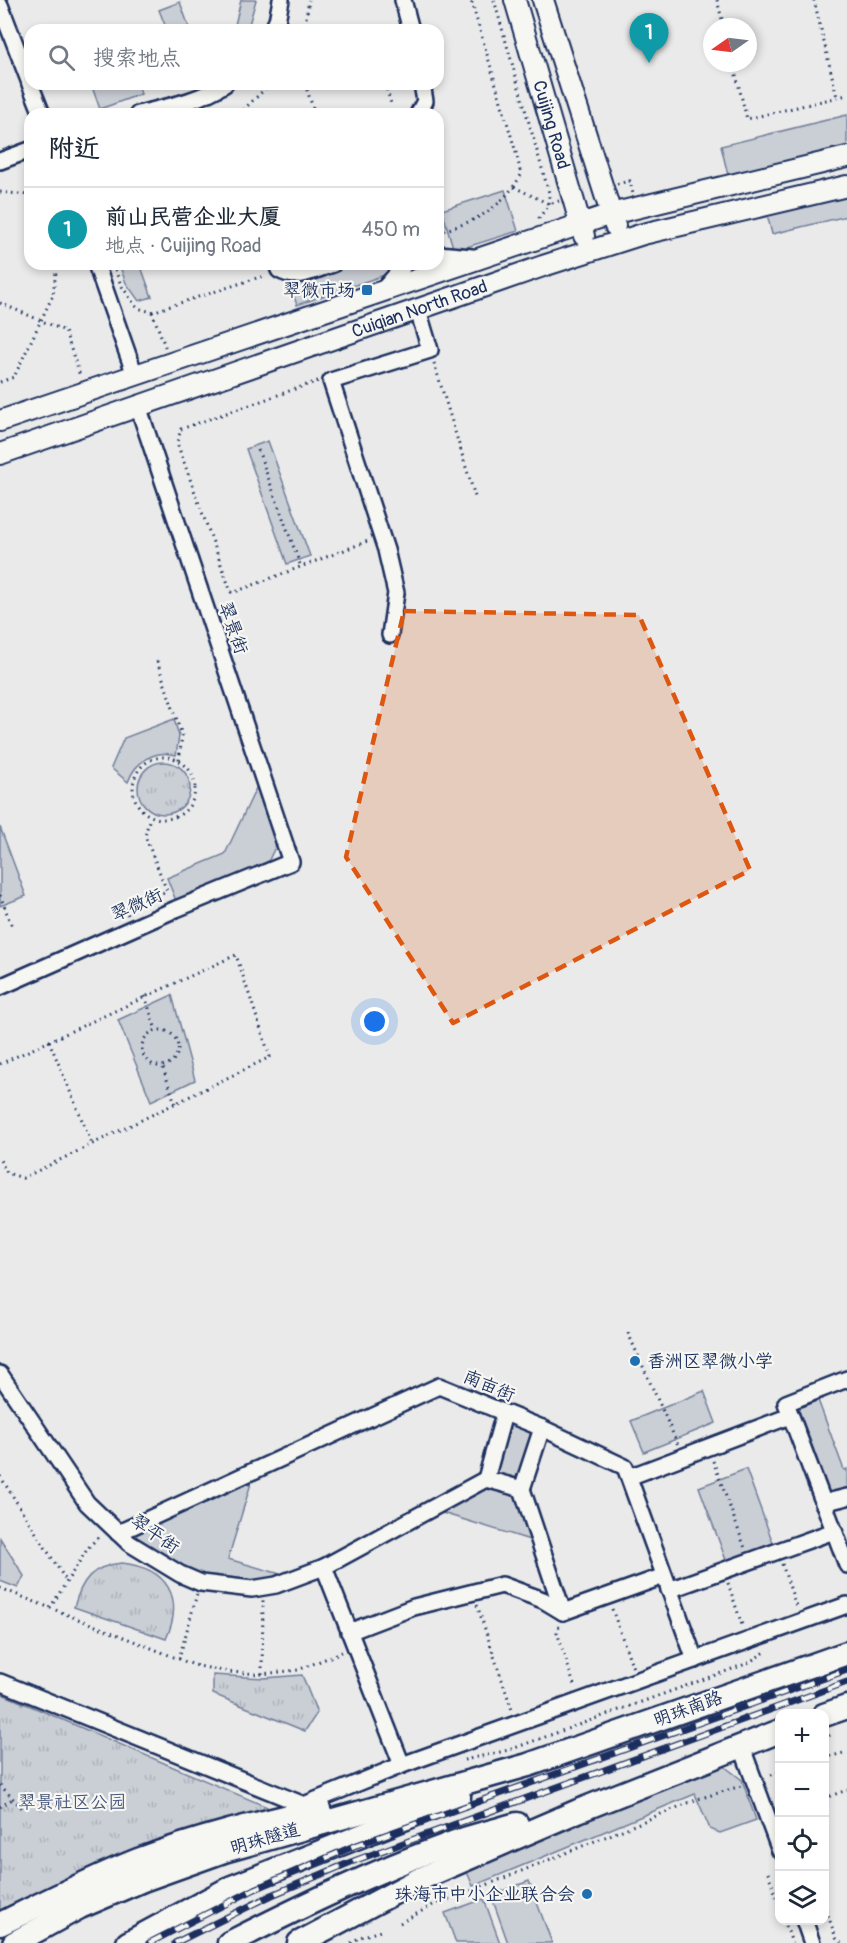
<!DOCTYPE html>
<html lang="zh">
<meta charset="utf-8">
<style>
body{margin:0;font-family:Pangolin,"LXGW WenKai TC",sans-serif;background:#f2f2f3;color:#1f2937}
.controls{position:absolute;right:18px;bottom:18px;display:grid;overflow:hidden;border-radius:12px;box-shadow:0 3px 9px #0003}
.controls button{width:54px;height:54px;display:grid;place-items:center;padding:0;border:0;border-bottom:2px solid #e0e1e3;background:#fff;color:#1f2937;font:30px sans-serif}
.compass{position:absolute;left:703px;top:18px;width:54px;height:54px;border-radius:50%;background:#fff;box-shadow:0 3px 9px #0003;rotate:256deg}
.you{position:absolute;left:375px;top:1022px;width:21px;height:21px;margin:-15px;border:4px solid #fff;border-radius:50%;background:#1a73e8;box-shadow:0 0 0 9px #1a73e833}
.badge{display:grid;place-items:center;width:39px;height:39px;border-radius:50%;background:#2563eb;color:#fff;font-size:20px;font-weight:700}
.pin{position:absolute;translate:-50% -50px;filter:drop-shadow(0 2px 3px #0008)}
.pin::after{content:'';position:absolute;top:32px;width:21px;height:18px;background:inherit;clip-path:polygon(0 0,100% 0,50% 100%)}
.list{margin:0;padding:0;list-style:none}
h2{display:flex;justify-content:space-between;align-items:center;height:78px;margin:0;padding:0 24px;font-size:26px}
h2 small{font-size:20px;font-weight:400;color:#747a83}
.list li{display:grid;grid-template-columns:39px 1fr auto;gap:18px;align-items:center;box-sizing:border-box;height:84px;padding:0 24px;border-top:2px solid #e0e1e3}
.list b{display:block;font-size:22px;white-space:nowrap}
.list p{margin:0;font-size:20px;white-space:nowrap;color:#747a83}
.list em{font-size:20px;font-style:normal;color:#747a83}
.icon{flex:none;width:33px;height:33px;fill:none;stroke:currentColor;stroke-width:2;stroke-linecap:round;stroke-linejoin:round}
.map{position:relative;flex:none;width:847px;height:1943px;overflow:hidden}
.search{position:absolute;background:#fff;box-shadow:0 3px 9px #0003;left:24px;top:24px;width:420px;height:66px;display:flex;align-items:center;gap:15px;box-sizing:border-box;padding:0 21px;border-radius:18px;color:#747a83;font-size:22px}
.panel{position:absolute;background:#fff;box-shadow:0 3px 9px #0003;left:24px;top:108px;width:420px;height:162px;border-radius:18px}
.map>svg:first-child{display:block}
.green{fill:#caced5;stroke:#727e9a;stroke-width:1.5}
.park{fill:url(#park-tufts);stroke:#727e9a;stroke-width:1.5}
.lines{fill:none;stroke-linecap:round;stroke-linejoin:round}
.minor-casing{stroke:#1b2f5e;stroke-width:20}
.major-casing{stroke:#1b2f5e;stroke-width:24}
.highway-casing{stroke:#1b2f5e;stroke-width:27}
.path{stroke:#1b2f5e;stroke-width:3;stroke-dasharray:1.5 4.5;stroke-linecap:butt}
.minor{stroke:#f6f6f2;stroke-width:15}
.major{stroke:#f6f6f2;stroke-width:20}
.highway{stroke:#f6f6f2;stroke-width:22}
.rail-casing{stroke:#1b2f5e;stroke-width:7}
.rail{stroke:#f6f6f2;stroke-width:4.5;stroke-dasharray:14;stroke-linecap:butt}
.marked{fill:#de5710;fill-opacity:0.2;stroke:#de5710;stroke-width:4.5;stroke-dasharray:12 8;stroke-linejoin:round}
.poi-dot{fill:#1f6fb2;stroke:#f6f6f2;stroke-width:2}
.labels{text-anchor:middle;dominant-baseline:central;stroke-width:4.5;stroke-linejoin:round;paint-order:stroke}
.street-label{font-size:18px;fill:#1b2f5e;stroke:#f6f6f2}
.poi-label{font-size:18px;fill:#1b2f5e;stroke:#f6f6f2;text-anchor:end}
.park-label{font-size:18px;fill:#47577c;stroke:#f6f6f2}
</style>
<div class="map">
<svg width="847" height="1943" viewBox="0 0 847 1943">
<defs>
<pattern id="park-tufts" width="24" height="20" patternUnits="userSpaceOnUse" patternTransform="scale(1.5)"><rect width="24" height="20" fill="#caced5"/><path d="M3 7l-1-3M5 7V3M7 7l1-3M15 17l-1-3M17 17v-4M19 17l1-3" fill="none" stroke="#adb1b9"/></pattern>
</defs>
<rect width="100%" height="100%" fill="#e9eae9"/>
<filter id="ink" filterUnits="userSpaceOnUse"><feTurbulence type="fractalNoise" baseFrequency=".0167" numOctaves="2"/><feDisplacementMap in="SourceGraphic" scale="12" xChannelSelector="R" yChannelSelector="G"/><feConvolveMatrix kernelMatrix="1 2 1 2 8 2 1 2 1" color-interpolation-filters="sRGB"/></filter>
<g filter="url(#ink)">
<g class="green">
<path d="M241,0H256L248,28L235,25Z"/>
<path d="M180,2L190,30H167L159,10Z"/>
<path d="M91,84H138L141,94L100,109Z"/>
<path d="M847,115V146L728,175L721,146Z"/>
<path d="M505,190L518,231L454,251L442,210Z"/>
<path d="M847,195V216L772,234L767,214Z"/>
<path d="M119,264H140L152,297L139,301L126,283Z"/>
<path d="M296,264H390L393,272L297,305L284,268Z"/>
<path d="M268,441L310,556L287,564L246,449Z"/>
<path d="M174,719L179,736L176,755C154,749 135,762 128,782L111,768L124,738Z"/>
<path d="M258,784L277,843L268,862L176,901L167,878L225,854Z"/>
<path d="M0,827L26,896L0,906Z"/>
<path d="M172,995L195,1080L151,1101L118,1020Z"/>
<path d="M704,1391L716,1423L644,1452L631,1421Z"/>
<path d="M818,1400L844,1470L847,1469V1492L831,1496L798,1408Z"/>
<path d="M510,1420L535,1430L519,1481L494,1474Z"/>
<path d="M746,1469L773,1543L726,1560L699,1487Z"/>
<path d="M252,1480L228,1559L284,1575L249,1583L204,1577L187,1570L133,1535Z"/>
<path d="M488,1486L516,1496L530,1540L439,1512Z"/>
<path d="M0,1538L24,1576L18,1588L0,1581Z"/>
<path d="M724,1766L742,1780L756,1820L720,1833L710,1829L695,1794L473,1886L467,1872L587,1817Z"/>
<path d="M529,1881L552,1943H508L491,1895Z"/>
<path d="M484,1899L500,1943H456L445,1913Z"/>
</g>
<g class="park">
<circle cx="164" cy="788" r="26"/>
<path d="M122,1563C167,1568 185,1597 166,1639L74,1607C82,1579 92,1566 122,1563Z"/>
<path d="M213,1675L264,1678L302,1675L317,1713L305,1731L213,1694Z"/>
<path d="M0,1693L267,1807L262,1819L0,1917Z"/>
</g>
<g class="lines">
<g class="minor-casing">
<g id="minor">
<path d="M403,0L411,30"/>
<path d="M0,5L30,83"/>
<path d="M272,30L277,21L281,0"/>
<path d="M30,84L42,114"/>
<path d="M138,114C167,107 199,101 225,84"/>
<path d="M418,114L425,101L422,84"/>
<path d="M0,161L30,150"/>
<path d="M438,254L472,257"/>
<path d="M96,264L135,375"/>
<path d="M277,264L279,270C297,281 314,270 333,264"/>
<path d="M381,292L402,268V264"/>
<path d="M390,635L396,593L386,550L331,381L430,350L418,310"/>
<path d="M0,987L176,909L291,862L138,406"/>
<path d="M0,1374L87,1503L129,1543L180,1574L201,1583L252,1589L276,1585L324,1567"/>
<path d="M847,1379L786,1403L847,1565"/>
<path d="M629,1477L790,1416"/>
<path d="M486,1479L504,1414"/>
<path d="M522,1489L542,1428"/>
<path d="M823,1503L847,1497"/>
<path d="M118,1533L439,1386L542,1428L625,1467L695,1660"/>
<path d="M669,1590L834,1531"/>
<path d="M563,1612L664,1576"/>
<path d="M349,1632L414,1607L502,1585L543,1600L563,1612L522,1489L486,1479L324,1567L402,1765L847,1605"/>
<path d="M0,1682L304,1805L402,1765"/>
<path d="M741,1745L780,1851"/>
<path d="M804,1920L812,1943"/>
</g>
</g>
<g class="major-casing">
<g id="major">
<path id="s1" d="M515,0L584,236"/>
<path d="M543,0L615,226"/>
<path d="M0,421L581,224L611,214L847,157"/>
<path id="s2" d="M0,454L543,266L643,234L847,186"/>
</g>
</g>
<g class="highway-casing">
<g id="highway">
<path d="M824,1715L847,1707"/>
<path d="M0,1924C45,1902 90,1879 138,1860C196,1838 258,1823 319,1809"/>
<path d="M14,1943L80,1907L143,1880L224,1851L528,1765L847,1653"/>
<path d="M128,1943L232,1887L459,1797"/>
<path d="M229,1943C300,1907 372,1872 447,1845C470,1836 494,1831 517,1824"/>
<path d="M299,1943L420,1879L578,1811L780,1731"/>
</g>
</g>
<g class="path">
<path d="M494,0L549,193V204L537,221"/>
<path d="M717,0L724,27"/>
<path d="M814,0L837,97"/>
<path d="M304,30L309,0"/>
<path d="M349,30L365,25L367,30"/>
<path d="M733,63L747,119L847,95"/>
<path d="M305,84L315,114"/>
<path d="M385,84L392,107"/>
<path d="M239,114L270,84"/>
<path d="M617,184L630,181L633,194"/>
<path d="M514,187L549,204L559,201"/>
<path d="M0,192L28,195L30,198"/>
<path d="M438,232C476,222 501,209 521,175L517,156L471,0"/>
<path d="M113,264L121,285L137,308L152,312L266,275"/>
<path d="M0,303L65,331L80,376"/>
<path d="M152,312L166,349"/>
<path d="M434,363L476,500"/>
<path d="M318,381L181,429L177,443L231,592H235L368,541"/>
<path d="M0,382L14,377L53,295L57,264"/>
<path d="M258,450L301,567"/>
<path d="M157,661L182,735L179,761"/>
<circle cx="164" cy="788" r="31"/>
<path d="M0,895L12,927"/>
<path d="M128,915L125,908L167,891L145,836L150,817"/>
<path d="M145,996L156,1030"/>
<circle cx="160" cy="1048" r="18"/>
<path d="M49,1041L92,1144"/>
<path d="M0,1064L236,955L270,1057L23,1178L7,1173L0,1160"/>
<path d="M163,1068L175,1103"/>
<path d="M628,1333L678,1445"/>
<path d="M713,1461L745,1548"/>
<path d="M0,1476L67,1582"/>
<path d="M782,1564L797,1609"/>
<path d="M728,1583L743,1628"/>
<path d="M0,1588L194,1665L228,1672L262,1674L298,1670L342,1652"/>
<path d="M477,1605L512,1710"/>
<path d="M50,1608L88,1548L100,1535"/>
<path d="M612,1609L633,1668"/>
<path d="M559,1626L557,1632L575,1688"/>
<path d="M179,1659L197,1594"/>
<path d="M262,1674L263,1600"/>
<path d="M824,1739L830,1735"/>
<path d="M824,1758L847,1752"/>
<path d="M464,1760L509,1750L746,1664L767,1651"/>
<path d="M771,1775L780,1772"/>
<path d="M0,1785L22,1808"/>
<path d="M824,1798L847,1790"/>
<path d="M0,1807L14,1798"/>
<path d="M768,1873L780,1907"/>
<path d="M824,1904L836,1938L841,1943"/>
<path d="M784,1920L792,1943"/>
<path d="M400,1923L433,1905L497,1881L698,1799L741,1786"/>
<path d="M351,1943L360,1937L384,1930"/>
</g>
<use href="#minor" class="minor"/>
<use href="#major" class="major"/>
<use href="#highway" class="highway"/>
<g class="rail-casing">
<g id="rail">
<path d="M149,1943L255,1889L354,1846L847,1670"/>
<path d="M175,1943L272,1895L351,1862L847,1682"/>
</g>
</g>
<use href="#rail" class="rail"/>
</g>
</g>
<path class="marked" d="M404,611L639,615L750,870L453,1023L346,857Z"/>
<g class="poi-dot">
<rect x="361" y="284" width="12" height="12" rx="3"/>
<circle cx="635" cy="1361" r="6"/>
<circle cx="587" cy="1894" r="6"/>
</g>
<g class="labels">
<g class="street-label">
<text stroke="none"><textPath href="#s1" startOffset="130">Cuijing Road</textPath></text>
<text stroke="none"><textPath href="#s2" startOffset="444">Cuiqian North Road</textPath></text>
<text transform="translate(233 628) rotate(71)">翠景街</text>
<text transform="translate(137 905) rotate(-24)">翠微街</text>
<text transform="translate(489 1386) rotate(23)">南亩街</text>
<text transform="translate(155 1534) rotate(35)">翠平街</text>
<text transform="translate(688 1709) rotate(-20)">明珠南路</text>
<text transform="translate(265 1839) rotate(-16)">明珠隧道</text>
</g>
<g class="poi-label">
<text x="355" y="290">翠微市场</text>
<text x="647" y="1361" text-anchor="start">香洲区翠微小学</text>
<text x="575" y="1894">珠海市中小企业联合会</text>
</g>
<g class="park-label">
<text x="72" y="1802">翠景社区公园</text>
</g>
</g>
</svg>
<div class="controls">
<button>+</button>
<button>−</button>
<button><svg class="icon" aria-label="locate" viewBox="0 0 24 24"><circle cx="12" cy="12" r="6"/><path d="M12 2v4M12 18v4M2 12h4M18 12h4"/></svg></button>
<button><svg class="icon" aria-label="layers" viewBox="0 0 24 24"><path d="M12 4l9 5-9 5-9-5zM3 14l9 5 9-5"/></svg></button>
</div>
<svg class="compass" viewBox="-18 -18 36 36"><path d="M0-13l5 13h-10z" fill="#e53935"/><path d="M0 13l5-13h-10z" fill="#747a83"/></svg>
<div class="you"></div>
<div class="pin badge" style="left:649px;top:63px;background:#0f9aa8">1</div>
<div class="search"><svg class="icon" aria-label="search" viewBox="0 0 24 24"><circle cx="10" cy="10" r="6"/><path d="M15 15l6 6"/></svg>搜索地点</div>
<section class="panel">
<h2>附近<small></small></h2>
<ul class="list">
<li><span class="badge" style="background:#0f9aa8">1</span><div><b>前山民营企业大厦</b><p>地点 · Cuijing Road</p></div><em>450 m</em></li>
</ul>
</section>
</div>
